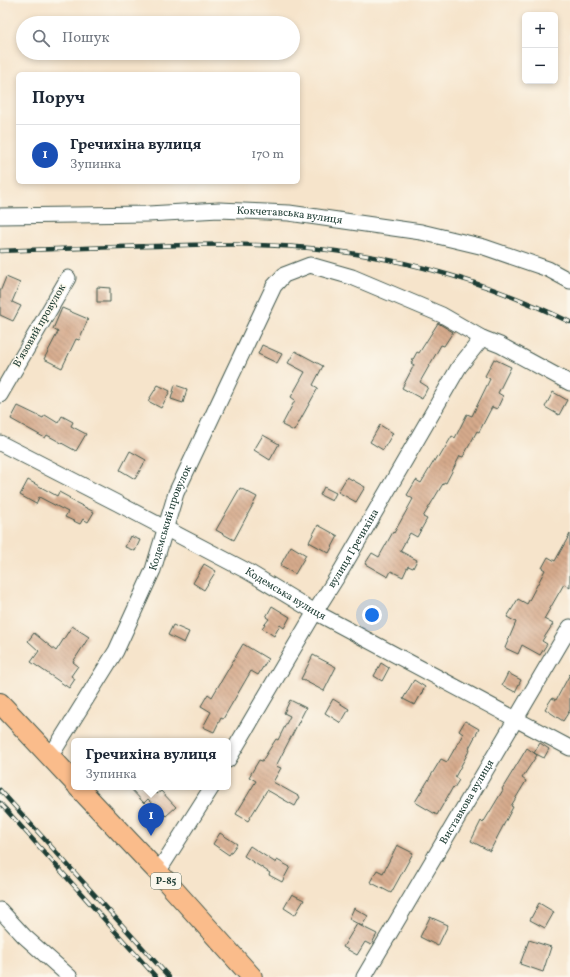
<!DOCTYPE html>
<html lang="uk">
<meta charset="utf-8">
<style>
body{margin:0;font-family:Vollkorn,serif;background:#f2f2f3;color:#1f2937}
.controls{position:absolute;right:12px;top:12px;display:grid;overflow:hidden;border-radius:6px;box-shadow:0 2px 6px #0003}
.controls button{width:36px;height:36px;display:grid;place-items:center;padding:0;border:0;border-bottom:1px solid #e0e1e3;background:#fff;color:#1f2937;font:20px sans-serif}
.you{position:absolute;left:372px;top:615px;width:14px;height:14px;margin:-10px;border:3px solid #fff;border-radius:50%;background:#1a73e8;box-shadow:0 0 0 6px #1a73e833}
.badge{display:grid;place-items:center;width:26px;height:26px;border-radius:50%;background:#0f766e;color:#fff;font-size:13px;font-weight:700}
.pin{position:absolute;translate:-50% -33px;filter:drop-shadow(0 1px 2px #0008)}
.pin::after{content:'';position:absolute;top:21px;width:14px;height:12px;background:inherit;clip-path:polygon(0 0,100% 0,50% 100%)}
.popup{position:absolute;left:71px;top:738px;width:160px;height:52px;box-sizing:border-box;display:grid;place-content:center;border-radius:6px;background:#fff;filter:drop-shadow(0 1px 3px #0005);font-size:13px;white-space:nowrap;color:#747a83}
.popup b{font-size:15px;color:#1f2937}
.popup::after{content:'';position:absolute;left:50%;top:100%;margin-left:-8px;border:8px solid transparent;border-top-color:#fff}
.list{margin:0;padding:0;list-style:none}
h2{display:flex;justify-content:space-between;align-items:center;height:52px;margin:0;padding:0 16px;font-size:17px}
h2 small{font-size:13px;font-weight:400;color:#747a83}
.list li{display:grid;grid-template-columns:26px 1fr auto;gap:12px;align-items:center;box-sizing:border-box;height:60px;padding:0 16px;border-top:1px solid #e0e1e3}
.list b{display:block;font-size:15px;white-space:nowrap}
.list p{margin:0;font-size:13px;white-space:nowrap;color:#747a83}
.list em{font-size:13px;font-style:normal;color:#747a83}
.icon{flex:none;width:22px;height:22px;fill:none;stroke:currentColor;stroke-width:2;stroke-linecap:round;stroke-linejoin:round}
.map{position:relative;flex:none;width:570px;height:977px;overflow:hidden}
.search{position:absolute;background:#fff;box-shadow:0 2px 6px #0003;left:16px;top:16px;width:284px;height:44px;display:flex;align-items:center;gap:10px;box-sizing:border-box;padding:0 14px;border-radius:22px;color:#747a83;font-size:15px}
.panel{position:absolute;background:#fff;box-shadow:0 2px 6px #0003;left:16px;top:72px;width:284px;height:112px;border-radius:6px}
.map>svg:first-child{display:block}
.building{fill:url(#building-back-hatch)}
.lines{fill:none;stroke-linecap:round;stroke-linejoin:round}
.minor-casing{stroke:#3f564b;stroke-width:17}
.major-casing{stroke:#3f564b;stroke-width:22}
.minor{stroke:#fff;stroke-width:15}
.major{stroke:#fabc8b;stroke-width:20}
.rail-casing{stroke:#1f3d34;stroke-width:4.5}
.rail{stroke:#fbf7ec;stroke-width:3;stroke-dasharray:9;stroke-linecap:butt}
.labels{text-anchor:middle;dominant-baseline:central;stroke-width:3;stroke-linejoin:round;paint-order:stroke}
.shield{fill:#fbf7ec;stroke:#61756b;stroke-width:1}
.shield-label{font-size:10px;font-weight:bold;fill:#1f3d34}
.street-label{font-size:11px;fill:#1f3d34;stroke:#fbf7ec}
</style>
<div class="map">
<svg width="570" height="977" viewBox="0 0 570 977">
<defs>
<pattern id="building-back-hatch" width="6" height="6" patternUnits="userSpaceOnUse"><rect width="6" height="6" fill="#d6aa8c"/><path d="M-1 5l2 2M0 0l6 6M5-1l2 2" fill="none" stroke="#ad8c73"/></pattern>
</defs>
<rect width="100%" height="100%" fill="#fbf7ec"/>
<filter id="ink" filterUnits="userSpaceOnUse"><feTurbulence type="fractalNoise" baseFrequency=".025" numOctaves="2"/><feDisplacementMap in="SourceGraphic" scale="8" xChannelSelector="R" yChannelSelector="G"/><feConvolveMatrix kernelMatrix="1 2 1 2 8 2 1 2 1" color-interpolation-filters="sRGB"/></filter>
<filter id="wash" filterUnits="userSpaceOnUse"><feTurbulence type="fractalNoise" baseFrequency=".012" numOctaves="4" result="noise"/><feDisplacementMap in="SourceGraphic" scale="16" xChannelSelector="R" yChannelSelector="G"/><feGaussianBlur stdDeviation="0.9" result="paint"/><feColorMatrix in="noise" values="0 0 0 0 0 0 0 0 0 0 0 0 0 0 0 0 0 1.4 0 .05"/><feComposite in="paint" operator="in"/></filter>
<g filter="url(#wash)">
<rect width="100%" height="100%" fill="#f6e4cb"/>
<g id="blocks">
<g class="building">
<path d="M6,277L20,283L12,302L21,306L13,321L0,315V292Z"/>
<path d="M97,287L110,288V302H97Z"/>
<path d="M62,308L88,319L79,340L76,339L62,368L44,359L58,332L53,329Z"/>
<path d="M438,323L453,332L444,346L441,345L420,382L428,387L422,399L402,388L414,365L411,363L417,352L419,353Z"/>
<path d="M262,345L282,354L277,363L258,354Z"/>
<path d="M295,351L323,366L313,385L318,388L294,431L282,425L295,400L291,397L305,372L288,363Z"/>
<path d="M494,359L511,367L498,393L503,396L497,409L492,407L479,432L477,431L463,457L460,456L446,483L444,482L423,517L427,519L417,537L410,533L400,551L417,560L413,568L408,566L403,577L391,571L388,577L365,564L372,553L379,557L393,532L394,533L413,499L407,495L416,480L421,483L437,456L439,458L452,436L455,438L467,414L472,416L490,379L485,376Z"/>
<path d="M158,385L170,391L161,408L148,401Z"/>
<path d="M175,385L187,389L183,403L171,399Z"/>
<path d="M553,392L567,400L559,415L545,407Z"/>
<path d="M18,406L43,418L45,415L58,423L62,416L73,422L71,426L86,434L76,451L47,435L45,438L11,419Z"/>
<path d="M380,425L393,433L383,450L370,442Z"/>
<path d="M263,435L279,444L270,460L254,450Z"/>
<path d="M130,451L146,460L135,479L120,470Z"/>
<path d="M347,477L365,487L356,502L338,492Z"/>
<path d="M28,480L57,496L59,492L70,498L69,499L94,512L88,522L83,519L80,524L65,517L68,512L39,497L36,504L20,495Z"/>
<path d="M324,487L336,493L332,501L320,495Z"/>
<path d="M240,488L257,497L234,540L216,530Z"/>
<path d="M318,525L338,536L329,553L309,542Z"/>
<path d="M570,534V588L564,584L544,619L553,624L542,641L547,644L540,655L522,645L518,654L505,648L516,622L507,617L518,599L527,604L545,570L542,568L548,557L555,561Z"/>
<path d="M130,536L140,540L135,551L125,547Z"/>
<path d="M291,546L306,555L295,574L280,566Z"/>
<path d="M204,564L216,571L204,590L193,583Z"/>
<path d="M272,606L290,617L284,628L280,625L274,636L262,628L269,619L266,617Z"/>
<path d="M173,625L189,632L184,643L168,635Z"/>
<path d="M72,626L89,637L73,662L78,666L71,676L75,679L69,688L31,662L39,651L28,641L34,633L56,651Z"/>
<path d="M243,644L268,659L258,675L251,671L223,719L221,718L214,732L203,727L211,712L201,706L208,694L212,697Z"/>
<path d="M313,655L336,667L324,691L301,679Z"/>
<path d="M381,663L389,668L382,681L374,676Z"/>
<path d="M508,673L521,680L515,692L502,685Z"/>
<path d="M570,674V710L563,721L545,709L552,698L556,700Z"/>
<path d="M414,680L425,687L415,705L403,699Z"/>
<path d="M333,699L349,709L341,723L325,713Z"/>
<path d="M290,700L306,708L276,766L281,768L273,782L300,797L295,806L267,790L248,821L236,814L256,781L249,777L259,760L262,761L276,739L278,740L290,716L284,713Z"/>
<path d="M465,721L479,729L469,748L470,749L455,777L459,780L454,788L453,787L437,815L415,802L441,759L447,762L463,734L459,731Z"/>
<path d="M540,743L549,749L544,758L534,753Z"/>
<path d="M527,748L537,755L522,778L526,781L511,806L513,807L490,851L471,841L481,821L483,823L503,790L502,789Z"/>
<path d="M129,787H151L157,794L161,791L176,807L166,816L148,799L144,803Z"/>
<path d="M220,833L237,844L229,855L213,844Z"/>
<path d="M397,845L413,853L391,893L370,882L377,870L383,873Z"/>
<path d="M250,846L276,863L277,860L290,867L282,882L269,875L270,873L244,856Z"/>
<path d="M292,894L304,900L295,915L284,908Z"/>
<path d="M539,903L554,912L545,928L530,920Z"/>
<path d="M354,908L368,916L362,926L349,919Z"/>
<path d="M430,917L448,925L438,946L420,937Z"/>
<path d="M357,924L377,934L371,945L365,942L357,955L343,947Z"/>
<path d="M529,940L551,947L543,972L520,964Z"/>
</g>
</g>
</g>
<g filter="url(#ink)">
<use href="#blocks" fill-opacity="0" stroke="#3f564b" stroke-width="1"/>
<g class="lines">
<g class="minor-casing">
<g id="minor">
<path id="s1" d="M0,216L148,214L219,210L289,213L421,232L484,247L548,269L570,281"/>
<path d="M0,395L68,278"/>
<path id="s2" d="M0,443L117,503L247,571L315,612L570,748"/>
<path id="s3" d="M50,757L116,651L153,570L176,493L274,286L284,275L310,265L352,277L442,315L482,338L500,345L570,383"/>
<path id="s4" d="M228,760L315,612L342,569L459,367L482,338"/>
<path d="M158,872L212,787"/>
<path d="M0,910L24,936L70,977"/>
<path id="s5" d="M364,977L570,627"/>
</g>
</g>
<g class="major-casing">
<g id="major">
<path d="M0,703L74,782"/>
<path d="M78,787L158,872L252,977"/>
</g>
</g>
<use href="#minor" class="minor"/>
<use href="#major" class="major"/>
<g class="rail-casing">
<g id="rail">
<path d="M0,251C52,249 104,247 157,246C214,244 272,243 328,250C413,260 494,285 570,322"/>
<path d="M0,790L169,977"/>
<path d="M0,803L156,977"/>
</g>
</g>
<use href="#rail" class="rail"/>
</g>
</g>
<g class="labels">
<rect class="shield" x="151" y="873" width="30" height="16" rx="3"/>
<g class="shield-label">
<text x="166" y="881">Р-85</text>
</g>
<g class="street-label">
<text stroke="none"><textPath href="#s1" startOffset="290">Кокчетавська вулиця</textPath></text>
<text transform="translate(40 326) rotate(-60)">Вʼязовий провулок</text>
<text stroke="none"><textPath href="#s3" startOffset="269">Кодемський провулок</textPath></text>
<text stroke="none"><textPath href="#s4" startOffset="246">вулиця Гречихіна</textPath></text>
<text stroke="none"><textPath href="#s2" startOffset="323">Кодемська вулиця</textPath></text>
<text stroke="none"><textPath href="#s5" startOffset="203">Виставкова вулиця</textPath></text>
</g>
</g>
</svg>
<div class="controls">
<button>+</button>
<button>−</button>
</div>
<div class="you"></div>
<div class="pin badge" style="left:151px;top:836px;background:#1a4fb4">1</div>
<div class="popup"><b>Гречихіна вулиця</b>Зупинка</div>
<div class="search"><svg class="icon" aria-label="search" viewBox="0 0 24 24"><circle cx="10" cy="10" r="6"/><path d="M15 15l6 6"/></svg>Пошук</div>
<section class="panel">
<h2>Поруч<small></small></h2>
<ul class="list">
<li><span class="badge" style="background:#1a4fb4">1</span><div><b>Гречихіна вулиця</b><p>Зупинка</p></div><em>170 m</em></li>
</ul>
</section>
</div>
